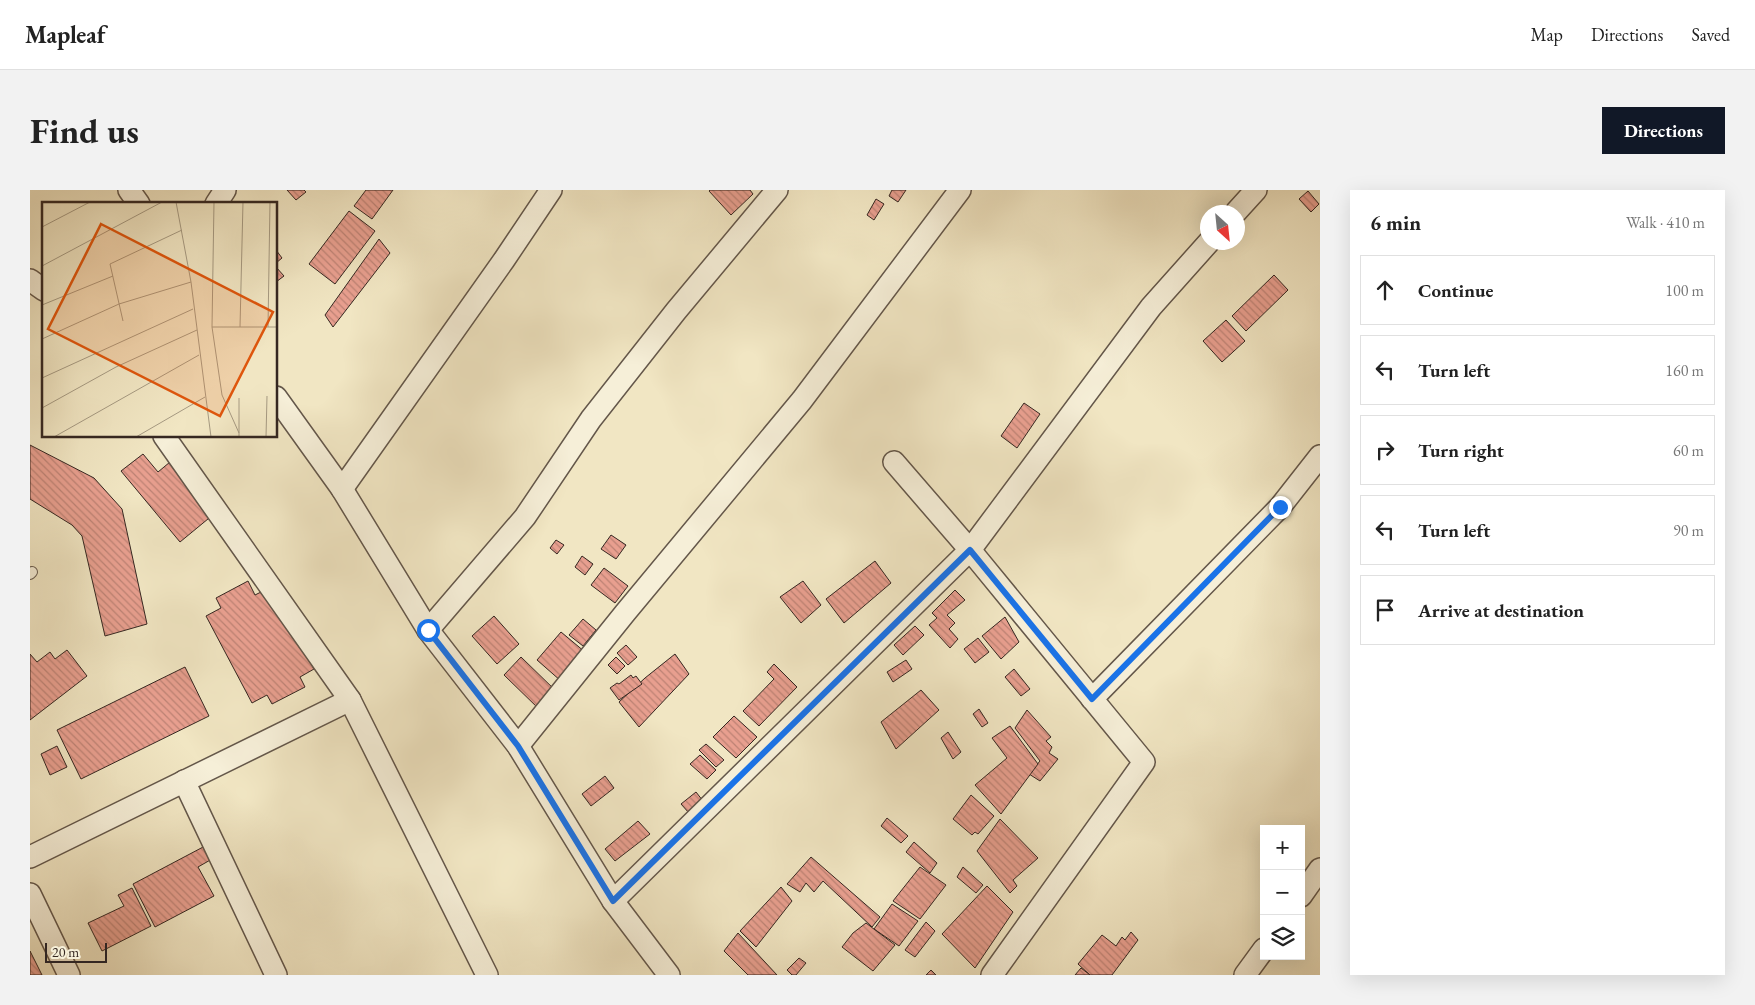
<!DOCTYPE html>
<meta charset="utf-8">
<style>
body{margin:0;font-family:"EB Garamond",serif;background:#f2f2f2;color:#222}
.controls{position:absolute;right:15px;bottom:15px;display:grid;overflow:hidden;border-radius:0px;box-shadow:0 5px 20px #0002}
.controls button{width:45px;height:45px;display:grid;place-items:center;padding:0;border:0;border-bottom:1px solid #e0e0e0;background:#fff;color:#222;font:25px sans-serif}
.compass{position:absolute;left:1170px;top:15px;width:45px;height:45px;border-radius:50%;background:#fff;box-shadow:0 5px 20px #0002;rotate:153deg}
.scale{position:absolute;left:15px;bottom:12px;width:62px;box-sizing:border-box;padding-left:5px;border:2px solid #352721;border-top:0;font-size:14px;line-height:18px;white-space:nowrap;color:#352721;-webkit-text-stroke:4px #f6efd8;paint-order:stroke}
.stop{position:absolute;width:15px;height:15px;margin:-11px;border:4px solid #1a73e8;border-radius:50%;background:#fff}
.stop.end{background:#1a73e8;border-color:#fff;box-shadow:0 1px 5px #0008}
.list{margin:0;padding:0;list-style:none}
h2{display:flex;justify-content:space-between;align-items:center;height:65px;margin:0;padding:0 20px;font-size:21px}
h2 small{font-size:16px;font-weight:400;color:#767676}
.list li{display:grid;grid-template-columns:32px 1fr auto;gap:15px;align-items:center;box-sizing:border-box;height:70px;margin:0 10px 10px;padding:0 10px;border:1px solid #e0e0e0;border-radius:0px}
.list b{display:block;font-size:19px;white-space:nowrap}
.list em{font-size:16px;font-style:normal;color:#767676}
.icon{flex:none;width:28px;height:28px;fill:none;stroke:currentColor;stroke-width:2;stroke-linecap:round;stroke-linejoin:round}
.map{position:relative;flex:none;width:1290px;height:785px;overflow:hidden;border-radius:0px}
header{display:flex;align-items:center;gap:30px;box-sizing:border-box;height:70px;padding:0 25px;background:#fff;border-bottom:1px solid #e0e0e0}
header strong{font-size:24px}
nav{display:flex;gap:28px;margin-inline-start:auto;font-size:18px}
.intro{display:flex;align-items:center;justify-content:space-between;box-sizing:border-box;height:120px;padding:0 30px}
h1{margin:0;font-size:35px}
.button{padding:12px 22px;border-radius:0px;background:#111827;color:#fff;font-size:18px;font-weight:700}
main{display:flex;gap:30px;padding:0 30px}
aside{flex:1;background:#fff;border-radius:0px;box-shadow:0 5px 20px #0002}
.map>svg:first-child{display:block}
.building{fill:url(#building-back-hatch);stroke:#352721}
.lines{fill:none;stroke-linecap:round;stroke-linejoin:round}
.service-casing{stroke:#64574a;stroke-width:12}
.minor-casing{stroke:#64574a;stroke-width:24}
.service{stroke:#f6efd8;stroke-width:10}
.minor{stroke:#f6efd8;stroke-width:21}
.route{stroke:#1a73e8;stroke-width:6}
.inset-road{fill:none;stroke:#a69a82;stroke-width:1}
.view{fill:#df560d;fill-opacity:0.15;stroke:#df560d;stroke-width:2.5}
.inset-edge{fill:none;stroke:#352721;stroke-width:2.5}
</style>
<header>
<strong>Mapleaf</strong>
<nav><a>Map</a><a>Directions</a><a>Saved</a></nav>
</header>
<div class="intro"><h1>Find us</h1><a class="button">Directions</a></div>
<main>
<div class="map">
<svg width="1290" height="785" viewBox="0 0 1290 785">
<defs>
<pattern id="building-back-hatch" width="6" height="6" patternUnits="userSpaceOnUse" patternTransform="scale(1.25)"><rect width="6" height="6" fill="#e89f8f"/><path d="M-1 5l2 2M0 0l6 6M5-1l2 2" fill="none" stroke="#bd8274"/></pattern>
</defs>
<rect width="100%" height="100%" fill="#f1e6c3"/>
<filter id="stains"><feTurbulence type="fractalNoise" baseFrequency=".004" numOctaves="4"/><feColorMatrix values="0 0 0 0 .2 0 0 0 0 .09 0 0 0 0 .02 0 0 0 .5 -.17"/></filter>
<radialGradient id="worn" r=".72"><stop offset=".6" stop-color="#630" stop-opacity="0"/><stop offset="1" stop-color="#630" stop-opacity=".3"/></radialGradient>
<g class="building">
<path d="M257,0H274L276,2L266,10Z"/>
<path d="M336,0H363L342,29L324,16Z"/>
<path d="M680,0H720L723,4L701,25L679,1Z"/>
<path d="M862,0H876L868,12L859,6Z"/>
<path d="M1278,1L1289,14L1281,22L1269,9Z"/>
<path d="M846,9L854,14L844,30L837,25Z"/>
<path d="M319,21L345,41L305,94L279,74Z"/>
<path d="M349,49L360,63L303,137L295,125Z"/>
<path d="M246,60L252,68L246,73Z"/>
<path d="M246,77L254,86L246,92Z"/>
<path d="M1244,85L1258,100L1216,141L1202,126Z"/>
<path d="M1196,130L1215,151L1192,172L1173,151Z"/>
<path d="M994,213L1010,224L987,258L971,246Z"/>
<path d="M0,255L64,288L92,319L117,434L75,446L52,346L42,335L0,309Z"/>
<path d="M113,264L128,282L146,267L184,324L150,352L91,281Z"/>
<path d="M581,345L596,355L586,369L571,359Z"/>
<path d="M526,350L534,355L527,364L520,358Z"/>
<path d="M552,366L563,374L555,385L545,377Z"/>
<path d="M845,371L861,393L814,433L796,409Z"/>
<path d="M574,378L598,396L585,413L561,395Z"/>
<path d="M218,391L225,405L241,397L284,479L270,487L275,497L242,514L237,505L222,513L176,426L191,418L186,408Z"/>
<path d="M773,391L791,415L771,433L750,407Z"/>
<path d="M925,400L935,410L917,425L925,433L919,439L928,449L920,458L899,435L907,428L902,423Z"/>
<path d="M464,426L489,454L467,474L442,446Z"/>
<path d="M975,427L989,452L971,469L952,446Z"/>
<path d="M553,429L566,440L553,456L539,445Z"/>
<path d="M885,436L894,445L873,465L864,455Z"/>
<path d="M531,442L555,462L531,491L507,470Z"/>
<path d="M948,448L959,462L945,473L934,459Z"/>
<path d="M596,455L607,467L598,475L587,463Z"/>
<path d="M37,460L57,486L0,530V464L7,472L20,462L25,469Z"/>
<path d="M645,464L659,484L609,537L589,512L615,488Z"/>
<path d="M491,467L527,502L510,520L474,485Z"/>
<path d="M586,467L595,476L587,484L578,475Z"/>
<path d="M876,470L882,479L863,492L857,482Z"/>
<path d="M744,474L767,497L729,536L713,521L744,489L737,482Z"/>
<path d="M155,477L179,526L51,589L27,540Z"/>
<path d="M984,479L1000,499L991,506L975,487Z"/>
<path d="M601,485L603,488L606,486L612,494L589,510L580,498L587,493L589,494Z"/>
<path d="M891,500L909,520L866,559L851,532Z"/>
<path d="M949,519L958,533L952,537L943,524Z"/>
<path d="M997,520L1021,547L1016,551L1022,557L1019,563L1028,569L1010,591L999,584L1010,571L985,538Z"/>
<path d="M704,526L727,547L706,568L683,547Z"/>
<path d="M980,536L1008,574L971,624L945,595L977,568L962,548Z"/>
<path d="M918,542L931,562L923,569L911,548Z"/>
<path d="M676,554L694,570L686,577L669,560Z"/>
<path d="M27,556L37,577L20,585L11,564Z"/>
<path d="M670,565L686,580L677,589L660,574Z"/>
<path d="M575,586L584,598L561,616L552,604Z"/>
<path d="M666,602L673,611L659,623L651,614Z"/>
<path d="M941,605L964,626L948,644L945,642L942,645L923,629Z"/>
<path d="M857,628L878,646L871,653L851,636Z"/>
<path d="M970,629L1008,668L983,690L987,696L980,703L947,661Z"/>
<path d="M608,631L620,644L585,671L575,659Z"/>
<path d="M884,652L907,673L900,683L876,662Z"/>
<path d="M175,656L182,669L168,677L184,706L125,737L103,694Z"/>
<path d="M781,667L850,727L842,737L793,691L784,702L776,693L770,702L757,694Z"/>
<path d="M890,677L916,695L890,729L863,711Z"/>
<path d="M933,677L953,695L946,703L927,687Z"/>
<path d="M957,696L983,722L945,778L912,744Z"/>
<path d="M751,697L762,711L726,757L710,741Z"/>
<path d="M102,698L121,736L72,761L58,733L94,716L88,705Z"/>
<path d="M862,714L888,731L869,756L844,739Z"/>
<path d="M896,732L905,741L885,767L875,760Z"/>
<path d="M836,733L865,755L843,781L812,757L823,743Z"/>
<path d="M1101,742L1108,750L1082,785H1060L1048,774L1072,745L1086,756L1092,747L1095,750Z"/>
<path d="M708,743L747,785H718L694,761Z"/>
<path d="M0,761L12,785H0Z"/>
<path d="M769,768L776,773L766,785H762L757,780Z"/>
<path d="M1051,778L1060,785H1045Z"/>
<path d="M901,780L906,785H896Z"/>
</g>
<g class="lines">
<g class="service-casing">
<path id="service" d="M0,384L2,382"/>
</g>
<g class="minor-casing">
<g id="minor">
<path d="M99,0L109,14"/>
<path d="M186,14L195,0"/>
<path d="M1206,22L1226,0"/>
<path d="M0,90L14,100"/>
<path d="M246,207L312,299L398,440L488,556L583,711L639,785"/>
<path d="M134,246L320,510L457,785"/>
<path d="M864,272L940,360L1114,572L962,785"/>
<path d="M312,299L474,70L521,0"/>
<path d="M398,440L495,327L561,229L646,121L747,0"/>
<path d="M1062,509L1250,317L1290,266"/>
<path d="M488,556L595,423L772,210L930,0"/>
<path d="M154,591L246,785"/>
<path d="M0,667L320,510"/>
<path d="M0,704L39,785"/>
<path d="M1271,706L1290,679"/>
<path d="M583,711L940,360L1121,117L1179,52"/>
<path d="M1215,785L1234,759"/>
</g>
</g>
<use href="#service" class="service"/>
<use href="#minor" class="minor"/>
</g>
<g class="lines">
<path class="route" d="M398,440L488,556L583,711L940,360L1062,509L1250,317"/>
</g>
<g transform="translate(12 12)">
<rect width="235" height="235" fill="#f1e6c3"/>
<path class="inset-road" d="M134,0L149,80L169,235M172,0L170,125L180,193L197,231M0,25L48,0M0,64L120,0M0,103L71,74M81,119L68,62L140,28M170,125H235M198,125L201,0M226,125L228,0M0,137L77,102L149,80M0,176L151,107M0,206L74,165L155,128M12,235L157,153M94,235L163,195M197,235V196M224,235L225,194"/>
<path class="view" d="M59,22L231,110L178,214L6,127Z"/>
<rect width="235" height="235" class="inset-edge"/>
</g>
<rect width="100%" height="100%" filter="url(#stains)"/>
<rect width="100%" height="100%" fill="url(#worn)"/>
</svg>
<div class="controls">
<button>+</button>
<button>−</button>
<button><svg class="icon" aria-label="layers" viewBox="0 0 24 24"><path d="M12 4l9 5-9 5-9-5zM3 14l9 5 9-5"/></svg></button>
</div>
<svg class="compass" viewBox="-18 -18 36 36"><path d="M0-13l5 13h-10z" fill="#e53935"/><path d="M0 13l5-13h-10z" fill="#767676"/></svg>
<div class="scale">20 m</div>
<div class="stop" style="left:398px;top:440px"></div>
<div class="stop end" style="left:1250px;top:317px"></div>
</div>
<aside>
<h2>6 min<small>Walk · 410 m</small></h2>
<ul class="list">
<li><svg class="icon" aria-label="ahead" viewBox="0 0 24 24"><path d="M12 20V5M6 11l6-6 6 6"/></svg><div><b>Continue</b></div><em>100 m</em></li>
<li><svg class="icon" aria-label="left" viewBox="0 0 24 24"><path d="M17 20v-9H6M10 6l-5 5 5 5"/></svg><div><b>Turn left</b></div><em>160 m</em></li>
<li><svg class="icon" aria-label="right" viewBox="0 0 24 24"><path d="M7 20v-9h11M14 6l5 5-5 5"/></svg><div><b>Turn right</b></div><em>60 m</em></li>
<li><svg class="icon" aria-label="left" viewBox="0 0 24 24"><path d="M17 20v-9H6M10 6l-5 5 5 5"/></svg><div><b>Turn left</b></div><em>90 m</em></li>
<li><svg class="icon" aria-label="arrive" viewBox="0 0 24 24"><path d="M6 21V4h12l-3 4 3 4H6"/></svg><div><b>Arrive at destination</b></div></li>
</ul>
</aside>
</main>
